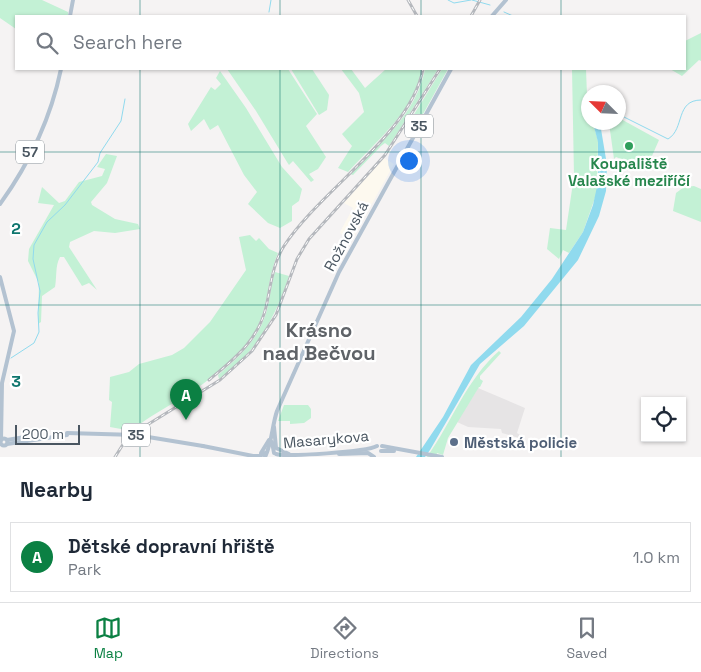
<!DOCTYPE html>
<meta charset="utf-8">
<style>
body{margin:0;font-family:"Space Grotesk",sans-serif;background:#f2f2f3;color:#1f2937}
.controls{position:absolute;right:15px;bottom:15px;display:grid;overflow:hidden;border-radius:0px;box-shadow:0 1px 4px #0004}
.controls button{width:45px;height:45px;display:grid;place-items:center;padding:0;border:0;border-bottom:1px solid #e0e1e3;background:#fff;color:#1f2937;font:25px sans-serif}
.compass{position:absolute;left:581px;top:85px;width:45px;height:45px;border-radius:50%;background:#fff;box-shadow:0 1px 4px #0004;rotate:294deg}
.scale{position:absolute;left:15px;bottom:12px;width:65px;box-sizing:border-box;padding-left:5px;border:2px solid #4a5661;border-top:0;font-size:14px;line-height:18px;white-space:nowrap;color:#4a5661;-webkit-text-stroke:4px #fff;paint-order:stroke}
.you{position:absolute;left:408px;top:160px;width:18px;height:18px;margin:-12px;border:4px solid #fff;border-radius:50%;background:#1a73e8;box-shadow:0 0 0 8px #1a73e833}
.badge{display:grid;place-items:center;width:32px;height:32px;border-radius:50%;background:#0b8043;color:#fff;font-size:16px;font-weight:700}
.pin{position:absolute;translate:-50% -41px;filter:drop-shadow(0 1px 2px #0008)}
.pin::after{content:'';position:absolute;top:26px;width:18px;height:15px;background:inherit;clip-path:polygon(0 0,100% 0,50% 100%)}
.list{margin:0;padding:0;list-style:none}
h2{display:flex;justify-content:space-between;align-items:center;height:65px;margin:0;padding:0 20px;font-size:21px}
h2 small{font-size:16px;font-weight:400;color:#747a83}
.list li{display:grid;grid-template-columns:32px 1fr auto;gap:15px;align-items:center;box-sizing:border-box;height:70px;margin:0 10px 10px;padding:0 10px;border:1px solid #e0e1e3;border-radius:0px}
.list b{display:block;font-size:19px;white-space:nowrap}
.list p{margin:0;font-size:16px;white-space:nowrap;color:#747a83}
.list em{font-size:16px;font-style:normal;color:#747a83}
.icon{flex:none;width:28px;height:28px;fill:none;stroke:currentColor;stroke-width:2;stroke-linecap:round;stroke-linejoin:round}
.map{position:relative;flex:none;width:701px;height:457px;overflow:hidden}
.search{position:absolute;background:#fff;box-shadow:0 1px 4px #0004;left:15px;right:15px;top:15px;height:55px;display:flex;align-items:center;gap:12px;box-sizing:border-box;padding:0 18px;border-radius:0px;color:#747a83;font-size:19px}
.sheet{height:145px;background:#fff}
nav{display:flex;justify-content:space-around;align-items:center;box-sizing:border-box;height:70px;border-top:1px solid #e0e1e3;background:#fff;font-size:14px;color:#747a83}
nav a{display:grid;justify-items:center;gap:2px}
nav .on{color:#0b8043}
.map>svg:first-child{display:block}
.commercial{fill:#fdf9ef}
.education{fill:#e6e4e5}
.green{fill:#c3f1d5}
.water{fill:#90daee}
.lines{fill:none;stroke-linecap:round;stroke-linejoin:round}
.stream{stroke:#90daee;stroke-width:1}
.primary{stroke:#b3c2d1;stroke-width:4}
.rail-casing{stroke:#b5b8bd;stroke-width:3}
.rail{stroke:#fff;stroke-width:1;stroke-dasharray:4;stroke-linecap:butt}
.primary-bridge{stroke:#b3c2d1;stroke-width:4}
.grid{fill:none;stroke:#0f766e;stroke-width:1;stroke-opacity:0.55}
.leisure-dot{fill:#2e9e5b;stroke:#fff;stroke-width:2}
.service-dot{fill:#5c6f8a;stroke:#fff;stroke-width:2}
.labels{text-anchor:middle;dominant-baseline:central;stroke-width:4.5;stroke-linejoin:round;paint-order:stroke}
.shield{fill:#fff;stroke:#808990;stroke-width:1}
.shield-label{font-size:14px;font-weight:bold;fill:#4a5661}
.leisure-label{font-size:15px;font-weight:bold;fill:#27864d;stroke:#fff}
.street-label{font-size:15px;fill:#4a5661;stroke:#fff}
.service-label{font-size:15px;font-weight:bold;fill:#4e5e75;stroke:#fff;text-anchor:start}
.district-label{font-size:20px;font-weight:bold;fill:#5f6368;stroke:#fff}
.grid-label{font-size:16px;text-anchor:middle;font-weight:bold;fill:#0f766e;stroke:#fff;stroke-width:4.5;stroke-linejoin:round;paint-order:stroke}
</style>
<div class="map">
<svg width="701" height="457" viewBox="0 0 701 457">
<rect width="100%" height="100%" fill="#f5f3f3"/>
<path class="commercial" d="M384,158L394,164L352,240L341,234L340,232L353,208L344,203Z"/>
<path class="education" d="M478,388L525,408L517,433L520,435L519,438L502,433L501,429L468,427L457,422Z"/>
<g class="green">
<path d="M0,0H42L68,12V16H16V29L0,18Z"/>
<path d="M701,33V61L699,60L682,76L670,69H685V41Z"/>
<path d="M227,69H288L317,114L306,126L326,157L318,169L309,174L314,180L311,182L293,161L289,165L287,162L256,111Z"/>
<path d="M291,69H312L329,95L327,110L319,115Z"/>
<path d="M341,69H351L365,88L386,69H422C414,112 376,141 348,172L338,168L352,146L342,134L364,112L359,93Z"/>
<path d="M425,69H438L389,146L385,143L381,146L353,175L350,174C380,143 417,113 425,69Z"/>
<path d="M442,69H448L417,125L405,129Z"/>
<path d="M572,69H586L588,122L593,123L598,141L597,192L583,232L569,253L563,250L559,259L547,249L550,228L566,230L574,176Z"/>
<path d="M220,71L246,108L282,167L302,189L299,201L292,206V221L280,228L268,223L248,204L257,192L244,175L218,125L210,130L204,119L191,131L188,124L211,87L215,90L221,84L216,78Z"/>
<path d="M619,118L659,140L648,165L638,161L636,165L616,157L614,159L609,123L618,122Z"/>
<path d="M106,154L117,156L107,183L91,202L92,205L115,219L138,224L140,229L115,233L94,231L70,242L69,247L97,290L89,283L82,286L64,257H60C55,266 57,277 55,287L42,296L41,322L38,324L39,283L28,261L29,249L54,205L38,203L42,187L59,203L65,201L79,182L102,176L105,169L97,167Z"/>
<path d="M694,186L701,189V222L673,211L676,193L684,187Z"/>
<path d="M250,235L256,241L259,238L269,249L278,253C267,278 269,306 256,330C242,355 207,383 183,397C166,408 147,417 132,431L110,427L112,402L109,400L110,377L129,372L139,364L172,355L184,348L210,322L246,270L239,237Z"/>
<path d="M275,272L289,276C275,319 256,352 219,379L218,375C240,356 259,339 267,310C270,298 271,284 275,272Z"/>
<path d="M499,351L501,353L480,376V379L483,381L480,387H479L448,438L443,455L437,453L436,457H427C452,422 466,380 499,351Z"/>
<path d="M284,405H308L311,409V418L304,423L290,424V421H278Z"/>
</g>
<path class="water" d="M593,123H600L607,165L606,191L599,216L578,260L524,326L480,364L430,450L425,457H416L443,417L471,365L521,317L552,279L583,232L593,205L598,182V142Z"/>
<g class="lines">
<g class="stream">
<path d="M448,0L454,3L471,0"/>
<path d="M472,0L490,5"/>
<path d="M269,12L271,0"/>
<path d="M504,12L513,16"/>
<path d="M618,114L668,139C685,129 675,100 701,100"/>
<path d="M11,358L34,343L39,332L38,313L40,291L33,259L34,245L47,222L65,205L98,162L100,153L121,121L125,99"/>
</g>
<g class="primary">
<path d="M70,16L73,0"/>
<path d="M492,16L506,0"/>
<path d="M0,204C29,164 51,117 61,69"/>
<path d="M0,277L14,331L2,383L1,440"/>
<path d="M274,427L276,448L289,454"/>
<circle cx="4" cy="442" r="3.5"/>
<path d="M7,440L25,437"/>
<path d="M272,442L274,453"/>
<path d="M7,444L67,435"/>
<path d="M203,446L253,456H260L265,453"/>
<path d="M382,446L442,457"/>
<path d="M381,451H394"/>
<path d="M261,453L269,440"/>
<path d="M276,454C288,457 366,452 377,446"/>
<path d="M339,454L368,453L374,457"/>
<path d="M265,457C272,443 272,426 277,411L339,272L451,69"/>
</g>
<g class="rail-casing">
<g id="rail">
<path d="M408,0L417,16"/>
<path d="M471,16L480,0"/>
<path d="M209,380C234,359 258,341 266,307C271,286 272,265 284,246C320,190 411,134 423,69"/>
<path d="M134,433L220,380L252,351L276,315L297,259L309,239L385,155L440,69"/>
<path d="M115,457L127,438"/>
</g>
</g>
<use href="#rail" class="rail"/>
<path class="primary-bridge" d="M67,433L136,435L203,446"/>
</g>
<path class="grid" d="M140,0V16M280,0V16M421,0V16M561,0V16M140,69V457M280,69V457M421,69V457M561,69V457M0,152H701M0,305H701"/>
<circle class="leisure-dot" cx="629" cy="146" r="5"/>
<circle class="service-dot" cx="454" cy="442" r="5"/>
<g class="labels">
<g class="shield">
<rect x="405" y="114.5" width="28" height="23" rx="4"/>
<rect x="16" y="140.5" width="28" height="23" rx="4"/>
<rect x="122" y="423.5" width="28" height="23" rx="4"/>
</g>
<g class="shield-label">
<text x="419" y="126">35</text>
<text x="30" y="152">57</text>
<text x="136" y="435">35</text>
</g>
<g class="leisure-label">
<text x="629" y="163">Koupaliště<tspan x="629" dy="17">Valašské meziříčí</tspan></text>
</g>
<g class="street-label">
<text transform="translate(346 236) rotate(-62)">Rožnovská</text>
<text transform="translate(326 439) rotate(-5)">Masarykova</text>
</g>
<g class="service-label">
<text x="464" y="442">Městská policie</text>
</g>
<g class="district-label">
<text x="319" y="330">Krásno<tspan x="319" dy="23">nad Bečvou</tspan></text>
</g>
</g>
<g class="grid-label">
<text x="16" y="234">2</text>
<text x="16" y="387">3</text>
</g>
</svg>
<div class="controls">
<button><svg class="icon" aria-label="locate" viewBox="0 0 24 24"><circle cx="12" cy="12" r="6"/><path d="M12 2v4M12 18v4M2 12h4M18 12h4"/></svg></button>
</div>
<svg class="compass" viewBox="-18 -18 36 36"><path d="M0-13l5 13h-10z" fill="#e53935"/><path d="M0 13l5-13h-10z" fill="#747a83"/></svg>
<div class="scale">200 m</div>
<div class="you"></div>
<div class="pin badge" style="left:186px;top:420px">A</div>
<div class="search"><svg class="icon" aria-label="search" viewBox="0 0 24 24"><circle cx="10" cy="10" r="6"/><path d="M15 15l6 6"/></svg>Search here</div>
</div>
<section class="sheet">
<h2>Nearby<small></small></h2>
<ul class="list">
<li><span class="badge">A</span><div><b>Dětské dopravní hřiště</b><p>Park</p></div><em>1.0 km</em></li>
</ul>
</section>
<nav>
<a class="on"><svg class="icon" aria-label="map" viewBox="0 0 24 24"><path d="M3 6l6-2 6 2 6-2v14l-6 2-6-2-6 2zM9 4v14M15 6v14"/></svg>Map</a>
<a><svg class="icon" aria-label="directions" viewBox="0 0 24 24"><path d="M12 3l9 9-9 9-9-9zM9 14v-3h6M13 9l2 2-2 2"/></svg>Directions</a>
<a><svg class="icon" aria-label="saved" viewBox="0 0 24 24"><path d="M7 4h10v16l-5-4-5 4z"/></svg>Saved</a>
</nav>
